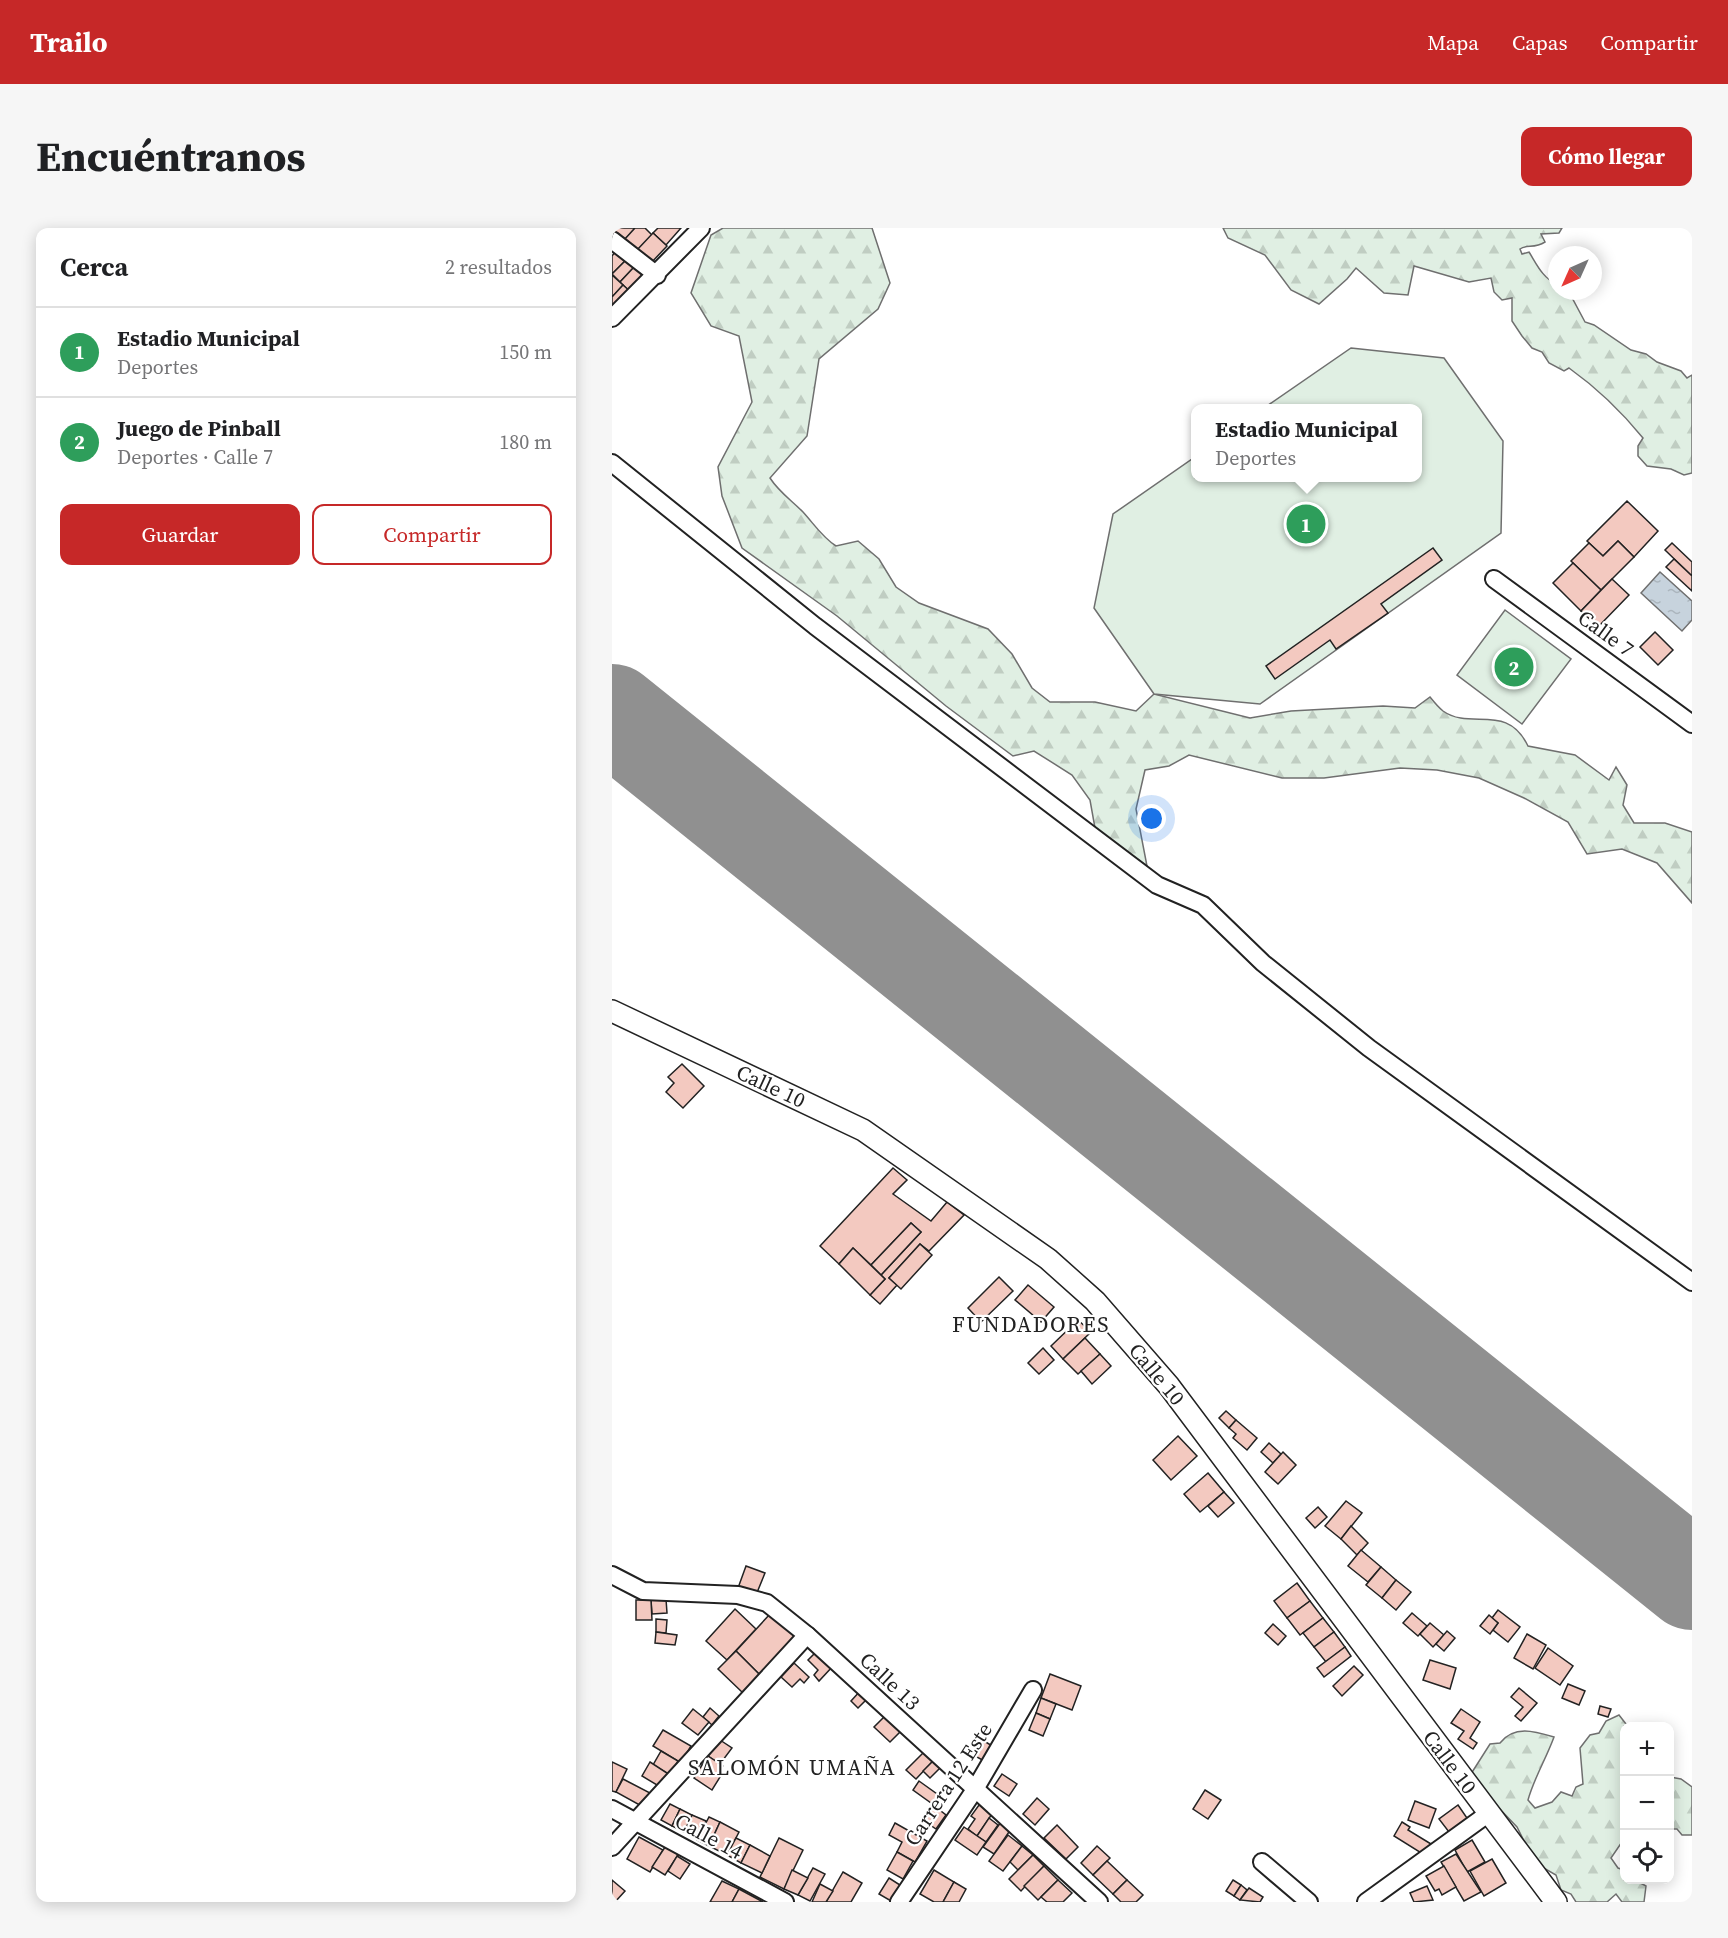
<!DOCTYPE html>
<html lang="es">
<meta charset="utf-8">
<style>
body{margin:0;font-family:"Source Serif 4",serif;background:#f6f6f6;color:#202124}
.controls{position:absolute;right:18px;bottom:18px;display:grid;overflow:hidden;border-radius:12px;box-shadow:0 3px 15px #0003}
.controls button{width:54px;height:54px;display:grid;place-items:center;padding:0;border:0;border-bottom:2px solid #e0e0e0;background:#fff;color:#202124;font:30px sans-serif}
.compass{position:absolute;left:936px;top:18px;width:54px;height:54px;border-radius:50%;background:#fff;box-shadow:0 3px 15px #0003;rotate:225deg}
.you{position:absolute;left:540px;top:591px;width:21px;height:21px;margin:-15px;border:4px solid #fff;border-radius:50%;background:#1a73e8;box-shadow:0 0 0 9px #1a73e833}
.badge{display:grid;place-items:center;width:39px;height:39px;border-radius:50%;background:#c62828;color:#fff;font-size:20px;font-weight:700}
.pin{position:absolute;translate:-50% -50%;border:3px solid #fff;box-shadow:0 2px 6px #0006}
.popup{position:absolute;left:579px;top:176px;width:231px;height:78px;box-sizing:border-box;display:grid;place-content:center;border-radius:12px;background:#fff;filter:drop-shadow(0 2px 4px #0005);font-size:20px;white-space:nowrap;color:#757577}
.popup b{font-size:22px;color:#202124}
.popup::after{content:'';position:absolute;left:50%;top:100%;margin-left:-12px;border:12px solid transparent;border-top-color:#fff}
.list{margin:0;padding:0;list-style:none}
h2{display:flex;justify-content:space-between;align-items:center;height:78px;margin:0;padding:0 24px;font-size:26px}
h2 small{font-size:20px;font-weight:400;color:#757577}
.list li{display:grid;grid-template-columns:39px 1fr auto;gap:18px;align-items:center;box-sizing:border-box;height:90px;padding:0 24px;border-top:2px solid #e0e0e0}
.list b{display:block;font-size:22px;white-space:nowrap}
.list p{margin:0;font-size:20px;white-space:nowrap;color:#757577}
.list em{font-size:20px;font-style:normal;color:#757577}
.actions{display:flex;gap:12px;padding:18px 24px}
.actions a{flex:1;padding:14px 0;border:2px solid #c62828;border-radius:12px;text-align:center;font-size:21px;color:#c62828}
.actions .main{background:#c62828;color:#fff}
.icon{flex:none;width:33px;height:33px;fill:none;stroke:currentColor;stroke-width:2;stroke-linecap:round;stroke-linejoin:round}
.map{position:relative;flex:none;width:1080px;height:1674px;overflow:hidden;border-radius:12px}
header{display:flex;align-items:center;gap:36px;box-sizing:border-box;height:84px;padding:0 30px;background:#c62828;color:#fff}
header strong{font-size:28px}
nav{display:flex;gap:33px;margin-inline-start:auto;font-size:21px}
.intro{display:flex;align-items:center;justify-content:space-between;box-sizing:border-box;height:144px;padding:0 36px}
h1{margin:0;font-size:42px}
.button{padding:15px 27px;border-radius:12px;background:#c62828;color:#fff;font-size:21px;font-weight:700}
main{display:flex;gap:36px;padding:0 36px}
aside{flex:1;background:#fff;border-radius:12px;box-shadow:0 3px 15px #0003}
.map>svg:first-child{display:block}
.forest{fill:url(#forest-firs);stroke:#6f6f6f;stroke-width:1.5}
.garden{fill:#e0efe3;stroke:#6f6f6f;stroke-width:1.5}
.water{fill:url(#water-ripples);stroke:#6f6f6f;stroke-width:1.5}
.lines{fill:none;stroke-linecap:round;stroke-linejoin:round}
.runway{stroke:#909090;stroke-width:100}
.building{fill:#f3c9c0;stroke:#222;stroke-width:1.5}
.minor-casing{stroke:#222;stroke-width:20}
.major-casing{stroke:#222;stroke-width:24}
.minor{stroke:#fff;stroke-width:16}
.major{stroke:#fff;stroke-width:21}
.labels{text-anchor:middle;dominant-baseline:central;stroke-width:4.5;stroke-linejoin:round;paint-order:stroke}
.street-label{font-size:21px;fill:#222;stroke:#fff}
.neighbourhood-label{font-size:22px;letter-spacing:1.5px;fill:#222;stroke:#fff}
</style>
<header>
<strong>Trailo</strong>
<nav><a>Mapa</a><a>Capas</a><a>Compartir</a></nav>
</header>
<div class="intro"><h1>Encuéntranos</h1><a class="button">Cómo llegar</a></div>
<main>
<aside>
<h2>Cerca<small>2 resultados</small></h2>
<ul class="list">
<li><span class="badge" style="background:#2e9e5b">1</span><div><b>Estadio Municipal</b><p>Deportes</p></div><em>150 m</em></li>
<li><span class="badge" style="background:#2e9e5b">2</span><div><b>Juego de Pinball</b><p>Deportes · Calle 7</p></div><em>180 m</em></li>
</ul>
<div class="actions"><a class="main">Guardar</a><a>Compartir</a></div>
</aside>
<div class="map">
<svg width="1080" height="1674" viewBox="0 0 1080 1674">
<defs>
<pattern id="forest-firs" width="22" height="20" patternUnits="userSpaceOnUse" patternTransform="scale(1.5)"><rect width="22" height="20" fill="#e0efe3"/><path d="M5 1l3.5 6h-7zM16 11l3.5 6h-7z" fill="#c0cdc2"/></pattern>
<pattern id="water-ripples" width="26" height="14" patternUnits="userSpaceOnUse" patternTransform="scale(1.5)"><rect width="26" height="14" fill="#c7d3dd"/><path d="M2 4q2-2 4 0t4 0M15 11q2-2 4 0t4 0" fill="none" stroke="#abb5bd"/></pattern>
</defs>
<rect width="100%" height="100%" fill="#fff"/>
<g class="forest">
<path d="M111,0H260L278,55L266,81L207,131L195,208L158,250C167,264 179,272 191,284C202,296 210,309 224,318L246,313L267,331L284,359L307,375L376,401L400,426L420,460L438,474H483L524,483L542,466L638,490L679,483L771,478L803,480L818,469C822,474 826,479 831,483C859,503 895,474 916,518L963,527L997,552L1004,539L1015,557L1011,577L1022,595H1053L1080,604V675L1045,635L1010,621L975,626L956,594L912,570L867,550L825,542L788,540L712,550H670L577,527L557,538L533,542L524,581L535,638L483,600L478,572L460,547L422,523L401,528L334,478L225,388L130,320L110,268L106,239L140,174L127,108L99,98L79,65L99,7Z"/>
<path d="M611,0H950L947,5L929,6L933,14C922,21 915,16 908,21L910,26L917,24C924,35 931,51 945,56V63L958,66L973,94L982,97L1019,122L1034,126L1045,134L1069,143L1075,150L1080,147V245L1072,247L1059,241L1035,238L1026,228V218L1031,210C1009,183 985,160 957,140L952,143L937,135L930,124L920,120L910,108L900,93V70L890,72L882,64L879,50L857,54L802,38L796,67L772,65L744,40L735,51L707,76L679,62L653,27L616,10Z"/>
<path d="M1007,1487L1014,1496L1029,1498H1012V1611L999,1630L1006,1640L1012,1642V1652H1023L1034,1658L1032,1674H1010L1004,1666L995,1674H964L959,1666L949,1662L944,1647L923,1635L905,1599L857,1549L878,1516L888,1515C902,1497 922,1503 942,1509C934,1531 922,1550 916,1572L923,1580L940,1574L949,1564L960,1568L964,1559L971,1556L968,1520L978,1507L987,1505L994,1493Z"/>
<path d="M1058,1549L1069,1551L1080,1559V1607H1070L1065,1601H1058Z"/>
</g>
<g class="garden">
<path d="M739,120L832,130L891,213L889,305L648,476L542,466L482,380L501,286L583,229V250H805V180H652Z"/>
<path d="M893,382L959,431L910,496L845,447Z"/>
</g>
<path class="water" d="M1048,344L1080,373V392L1070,403L1029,365Z"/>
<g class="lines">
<path class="runway" d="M0,486L1080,1352"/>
</g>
<g class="building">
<path d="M0,0H23L11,14L0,4Z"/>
<path d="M23,0H33L40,7L25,23L12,12Z"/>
<path d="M46,0H69L54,17L41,5Z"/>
<path d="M41,5L55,18L39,35L25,22Z"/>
<path d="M3,24L15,31L0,46V28Z"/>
<path d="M15,31L23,38L8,54L0,46Z"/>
<path d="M23,38L34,48L18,64L8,54Z"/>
<path d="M0,47L11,57L0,69Z"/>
<path d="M11,57L21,66L0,82V69Z"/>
<path d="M1015,273L1046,303L1022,329L1006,313L991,328L975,313Z"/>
<path d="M1006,313L1022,329L989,362L959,333L977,315L991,328Z"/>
<path d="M1060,315L1080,334V348L1053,322Z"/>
<path d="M821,320L830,332L769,376L776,385L724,421L718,412L663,451L654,438Z"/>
<path d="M1062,331L1080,348V363L1054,339Z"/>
<path d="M961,335L989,362L969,383L941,355Z"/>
<path d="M1000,351L1017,367L986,399L969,383Z"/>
<path d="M1043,404L1061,422L1046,437L1028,419Z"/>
<path d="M70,836L92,858L71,880L54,864L62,855L56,849Z"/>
<path d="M281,940L295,952L281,966L319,993L335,974L352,987L317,1023L308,1016L277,1050L285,1057L268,1076L258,1067L273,1051L269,1047L309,1004L299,995L259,1037L241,1020L227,1036L208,1018Z"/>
<path d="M299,995L309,1004L269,1047L259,1037Z"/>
<path d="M308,1016L320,1027L289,1061L277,1050Z"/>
<path d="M241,1020L273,1051L258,1067L227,1036Z"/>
<path d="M387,1049L401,1063L369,1094L356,1080Z"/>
<path d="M416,1057L442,1079L429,1094L403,1072Z"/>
<path d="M466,1092L479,1104L451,1131L439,1118Z"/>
<path d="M473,1110L488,1126L466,1146L451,1131Z"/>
<path d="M431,1120L442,1132L427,1146L416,1135Z"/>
<path d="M488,1126L499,1138L480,1156L469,1143Z"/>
<path d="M614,1183L624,1192L617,1200L607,1190Z"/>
<path d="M624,1192L645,1210L635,1222L621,1210L624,1206L617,1200Z"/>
<path d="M566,1208L585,1228L559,1252L541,1232Z"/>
<path d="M657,1215L669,1226L661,1235L649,1224Z"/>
<path d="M671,1224L684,1237L666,1256L653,1244Z"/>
<path d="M596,1245L612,1264L588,1284L572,1266Z"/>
<path d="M612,1264L622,1275L606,1289L596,1278Z"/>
<path d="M734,1273L750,1285L729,1311L713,1298Z"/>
<path d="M706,1279L715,1289L703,1300L694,1290Z"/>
<path d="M739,1298L756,1315L745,1327L729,1311Z"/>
<path d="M749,1322L769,1339L756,1354L736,1338Z"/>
<path d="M134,1338L153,1345L144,1367L126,1360Z"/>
<path d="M769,1339L784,1352L770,1370L754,1357Z"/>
<path d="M784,1352L799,1364L784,1382L770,1370Z"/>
<path d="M685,1355L698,1373L675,1390L662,1373Z"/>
<path d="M54,1371L55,1385L40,1386L39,1372Z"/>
<path d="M24,1372H39L40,1392H24Z"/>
<path d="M698,1373L711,1390L688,1407L675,1390Z"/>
<path d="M123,1381L144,1401L115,1432L94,1413Z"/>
<path d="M886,1382L908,1399L896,1414L881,1402L886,1395L880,1390Z"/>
<path d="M800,1385L815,1398L806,1408L791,1395Z"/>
<path d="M158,1386L183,1409L148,1447L124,1423Z"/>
<path d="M877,1387L886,1395L878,1406L868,1398Z"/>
<path d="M711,1390L722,1404L702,1419L691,1405Z"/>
<path d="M44,1391L55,1392L54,1405L44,1404Z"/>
<path d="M818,1395L832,1407L821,1419L808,1406Z"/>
<path d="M661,1396L674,1408L666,1417L653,1405Z"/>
<path d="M835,1403L843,1410L832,1423L824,1416Z"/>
<path d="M44,1404L65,1407L63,1417L43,1415Z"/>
<path d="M722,1404L733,1419L714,1434L702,1419Z"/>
<path d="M915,1406L934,1417L921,1441L902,1430Z"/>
<path d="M733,1419L739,1428L712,1449L705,1440Z"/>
<path d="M936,1420L961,1438L948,1457L923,1440Z"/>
<path d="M124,1423L148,1447L131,1465L106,1441Z"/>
<path d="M205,1423L221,1438L207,1453L202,1447L206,1442L196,1432Z"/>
<path d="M818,1432L844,1440L838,1461L811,1452Z"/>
<path d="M182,1435L197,1449L192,1455L188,1451L180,1459L169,1449Z"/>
<path d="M742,1438L751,1447L730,1468L721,1458Z"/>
<path d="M438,1446L469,1458L460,1482L429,1470Z"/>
<path d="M956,1456L973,1463L967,1477L950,1470Z"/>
<path d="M907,1460L925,1475L909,1493L903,1488L911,1479L899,1469Z"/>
<path d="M249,1462L257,1469L246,1480L239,1473Z"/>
<path d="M429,1470L444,1476L438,1491L424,1485Z"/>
<path d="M988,1478L999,1481L996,1489L986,1486Z"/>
<path d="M98,1480L107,1488L100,1497L91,1489Z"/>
<path d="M81,1481L97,1494L86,1507L70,1495Z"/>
<path d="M849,1481L868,1494L858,1510L865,1515L861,1521L846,1511L852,1503L839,1495Z"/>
<path d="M424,1485L438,1491L431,1508L417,1502Z"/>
<path d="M275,1486L291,1501L278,1514L262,1499Z"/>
<path d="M51,1502L79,1518L69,1535L41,1518Z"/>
<path d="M108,1512L120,1520L108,1536L96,1528Z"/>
<path d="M372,1513L382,1519L374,1534L363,1528Z"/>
<path d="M49,1523L66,1533L58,1547L41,1537Z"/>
<path d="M312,1524L321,1533L304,1551L294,1542Z"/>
<path d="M96,1528L111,1538L104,1548L90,1537Z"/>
<path d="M321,1533L328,1540L318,1550L311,1543Z"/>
<path d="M0,1534L15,1541L4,1564L0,1563Z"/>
<path d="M38,1534L58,1547L50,1560L30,1548Z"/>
<path d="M90,1537L108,1549L100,1562L82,1550Z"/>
<path d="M390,1546L405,1556L397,1568L382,1558Z"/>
<path d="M11,1551L40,1566L33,1580L4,1564Z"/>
<path d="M307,1553L332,1571L326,1580L301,1562Z"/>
<path d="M593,1562L609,1572L596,1591L581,1581Z"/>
<path d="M425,1570L437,1581L423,1597L411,1586Z"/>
<path d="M803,1573L824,1581L817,1600L796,1592Z"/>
<path d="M58,1576L68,1581L60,1598L49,1592Z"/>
<path d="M321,1577L334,1587L324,1601L311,1592Z"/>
<path d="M367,1577L380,1586L365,1608L356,1601L363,1591L359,1588Z"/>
<path d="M846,1577L855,1590L837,1604L827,1591Z"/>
<path d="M68,1581L80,1587L72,1604L60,1598Z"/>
<path d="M80,1587L94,1593L89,1605L75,1599Z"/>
<path d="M97,1589L108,1594L97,1618L85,1612Z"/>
<path d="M377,1590L386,1597L374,1614L365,1608Z"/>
<path d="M108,1594L127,1604L115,1627L97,1618Z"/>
<path d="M389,1594L399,1601L382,1626L371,1619Z"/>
<path d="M790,1594L798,1599L796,1602L819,1616L822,1614L814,1628L782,1608Z"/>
<path d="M283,1595L315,1613L303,1634L285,1624L290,1614L277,1607Z"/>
<path d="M445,1597L466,1619L454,1631L432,1610Z"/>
<path d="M352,1599L374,1614L365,1627L343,1612Z"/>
<path d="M396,1607L410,1618L391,1643L377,1633Z"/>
<path d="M27,1609L51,1622L38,1644L15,1631Z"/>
<path d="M124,1610L138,1617L129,1635L115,1627Z"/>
<path d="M167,1610L191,1622L172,1661L148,1649Z"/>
<path d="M860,1612L873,1634L855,1644L843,1622Z"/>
<path d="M55,1616L68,1624L53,1647L40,1639Z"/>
<path d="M138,1617L158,1628L150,1645L129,1635Z"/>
<path d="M410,1618L421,1627L406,1642L398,1634Z"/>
<path d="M485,1618L498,1630L481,1647L469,1635Z"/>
<path d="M285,1624L301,1633L291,1651L275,1642Z"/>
<path d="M844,1626L869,1664L852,1673L829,1634Z"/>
<path d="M421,1627L432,1638L409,1663L397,1651Z"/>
<path d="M65,1628L78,1636L68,1651L56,1643Z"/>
<path d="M880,1631L894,1655L872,1668L858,1643Z"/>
<path d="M495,1633L515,1652L501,1666L481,1647Z"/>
<path d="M432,1638L446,1652L426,1672L412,1658Z"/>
<path d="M832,1638L844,1659L830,1667L827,1661L823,1663L814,1648Z"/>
<path d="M201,1640L213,1646L198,1673L186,1667Z"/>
<path d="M180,1642L196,1650L186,1667L172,1661Z"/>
<path d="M322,1642L342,1654L331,1674H322L308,1666Z"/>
<path d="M231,1644L250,1655L239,1674H214Z"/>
<path d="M277,1650L288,1657L279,1673L267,1666Z"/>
<path d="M0,1652L13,1663L3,1674H0Z"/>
<path d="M446,1652L460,1665L451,1674H435L429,1669Z"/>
<path d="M515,1652L531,1667L524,1674H509L501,1666Z"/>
<path d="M621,1652L629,1657L622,1668L614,1663Z"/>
<path d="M110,1653L127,1661L120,1674H98Z"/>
<path d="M342,1654L354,1661L347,1674H331Z"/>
<path d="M208,1656L221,1663L214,1674H200Z"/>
<path d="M629,1657L635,1662L628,1672L622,1668Z"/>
<path d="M815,1658L821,1672L802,1674L798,1665Z"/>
<path d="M637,1660L651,1669L648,1674L628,1672Z"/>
<path d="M127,1661L151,1674H120Z"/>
</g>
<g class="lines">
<g class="minor-casing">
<g id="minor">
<path d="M0,12L45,47"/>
<path d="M0,90L89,0"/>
<path d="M0,235L203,398L545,657L591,677L651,735L757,820L1080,1054"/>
<path d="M882,351L1080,496"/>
<path d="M0,1347L31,1363L126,1367L155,1375L195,1407L487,1674"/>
<path d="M0,1581L173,1674"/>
<path d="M0,1619L195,1407"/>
<path d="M650,1634L697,1674"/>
<path d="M287,1674L362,1563L421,1462"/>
<path d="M754,1674L877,1585"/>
</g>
</g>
<g class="major-casing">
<path id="major" d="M0,783L251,902L436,1031L483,1073L557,1158L944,1674"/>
</g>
<use href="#minor" class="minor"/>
<use href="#major" class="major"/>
</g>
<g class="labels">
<g class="street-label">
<text transform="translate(994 405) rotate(36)">Calle 7</text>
<text transform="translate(159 858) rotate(25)">Calle 10</text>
<text transform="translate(545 1146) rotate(50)">Calle 10</text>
<text transform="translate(278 1453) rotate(43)">Calle 13</text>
<text transform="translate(838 1534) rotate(53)">Calle 10</text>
<text transform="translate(336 1556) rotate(-57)">Carrera 12 Este</text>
<text transform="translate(97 1608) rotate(28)">Calle 14</text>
</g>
<g class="neighbourhood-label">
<text x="419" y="1096">FUNDADORES</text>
<text x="180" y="1539">SALOMÓN UMAÑA</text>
</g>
</g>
</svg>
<div class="controls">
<button>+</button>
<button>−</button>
<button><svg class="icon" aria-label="locate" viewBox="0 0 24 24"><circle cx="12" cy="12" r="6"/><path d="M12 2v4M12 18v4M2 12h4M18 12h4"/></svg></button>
</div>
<svg class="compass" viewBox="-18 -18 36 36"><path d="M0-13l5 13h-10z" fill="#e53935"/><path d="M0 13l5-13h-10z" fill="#757577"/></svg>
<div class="you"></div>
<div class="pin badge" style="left:694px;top:296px;background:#2e9e5b">1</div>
<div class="popup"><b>Estadio Municipal</b>Deportes</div>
<div class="pin badge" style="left:902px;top:439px;background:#2e9e5b">2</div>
</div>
</main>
